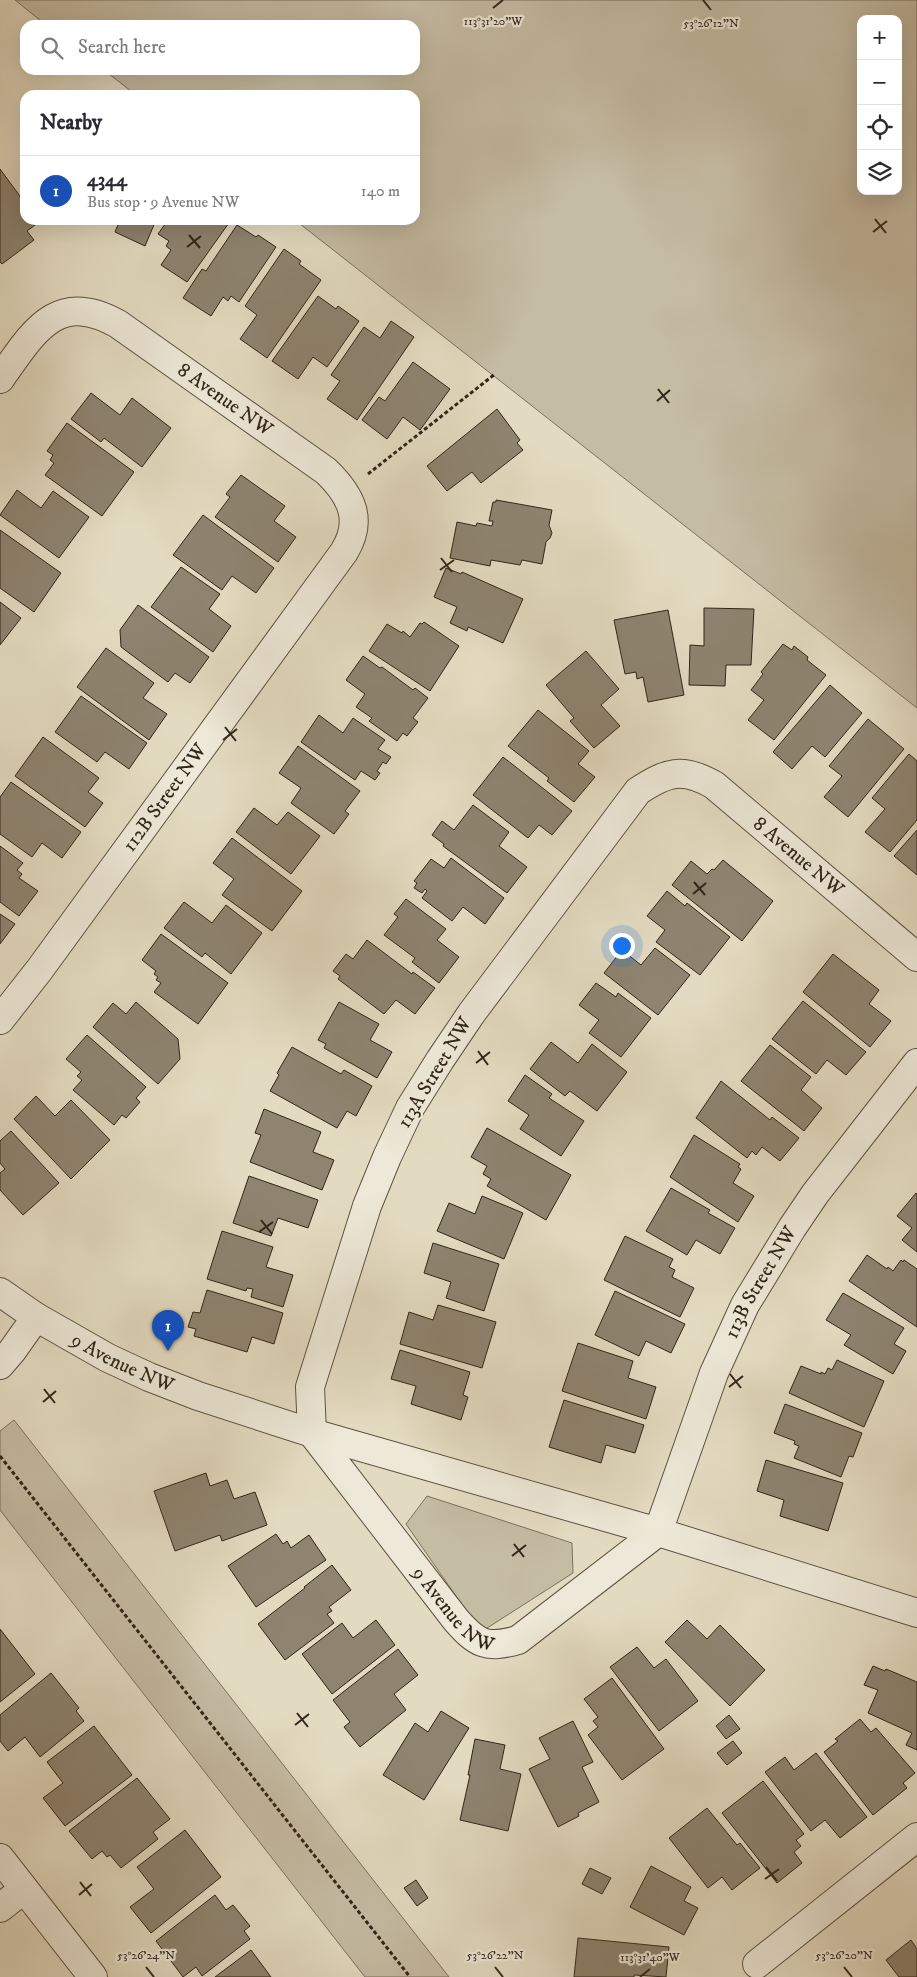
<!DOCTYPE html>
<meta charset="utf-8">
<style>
body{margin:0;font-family:"IM FELL DW Pica",serif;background:#f2f2f3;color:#2b2b33}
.controls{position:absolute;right:15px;top:15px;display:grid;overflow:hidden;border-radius:10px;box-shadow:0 5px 20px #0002}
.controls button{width:45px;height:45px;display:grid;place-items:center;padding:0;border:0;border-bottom:1px solid #e1e1e2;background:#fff;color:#2b2b33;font:25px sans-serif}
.you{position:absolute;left:621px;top:945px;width:18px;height:18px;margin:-12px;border:4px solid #fff;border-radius:50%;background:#1a73e8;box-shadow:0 0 0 8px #1a73e833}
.badge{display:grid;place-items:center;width:32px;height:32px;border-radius:50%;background:#d93025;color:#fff;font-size:16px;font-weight:700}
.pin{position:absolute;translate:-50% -41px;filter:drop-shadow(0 1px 2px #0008)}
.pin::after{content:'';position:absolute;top:26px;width:18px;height:15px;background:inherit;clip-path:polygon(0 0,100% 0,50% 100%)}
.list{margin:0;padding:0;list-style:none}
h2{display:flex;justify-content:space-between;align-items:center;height:65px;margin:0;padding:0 20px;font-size:21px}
h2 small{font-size:16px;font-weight:400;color:#7c7c81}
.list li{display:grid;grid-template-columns:32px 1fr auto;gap:15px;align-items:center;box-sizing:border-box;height:70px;padding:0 20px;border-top:1px solid #e1e1e2}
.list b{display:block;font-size:19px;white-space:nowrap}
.list p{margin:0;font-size:16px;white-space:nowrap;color:#7c7c81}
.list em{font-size:16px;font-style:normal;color:#7c7c81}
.icon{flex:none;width:28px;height:28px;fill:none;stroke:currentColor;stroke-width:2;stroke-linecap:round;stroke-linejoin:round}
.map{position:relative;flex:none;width:917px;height:1977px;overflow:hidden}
.search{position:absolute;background:#fff;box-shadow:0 5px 20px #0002;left:20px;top:20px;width:400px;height:55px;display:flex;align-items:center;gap:12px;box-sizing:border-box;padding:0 18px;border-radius:15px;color:#7c7c81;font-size:19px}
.panel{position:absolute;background:#fff;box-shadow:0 5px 20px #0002;left:20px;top:90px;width:400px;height:135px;border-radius:15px}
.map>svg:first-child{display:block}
.green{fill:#c5bca4;stroke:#7b705e;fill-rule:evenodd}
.building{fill:#8e8470;stroke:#312518}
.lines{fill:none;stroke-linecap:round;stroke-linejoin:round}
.minor-casing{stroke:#5e5242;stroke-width:30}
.path{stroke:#312518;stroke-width:3;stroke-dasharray:4 2.5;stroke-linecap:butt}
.minor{stroke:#ede8d7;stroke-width:28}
.ticks{fill:none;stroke:#312518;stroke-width:2}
.labels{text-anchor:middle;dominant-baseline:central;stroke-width:4.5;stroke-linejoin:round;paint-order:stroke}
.street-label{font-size:20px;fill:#312518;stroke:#ede8d7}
.ticks-label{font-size:12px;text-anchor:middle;fill:#312518;stroke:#ede8d7;stroke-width:4.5;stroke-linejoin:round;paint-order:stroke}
</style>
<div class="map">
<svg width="917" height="1977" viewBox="0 0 917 1977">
<rect width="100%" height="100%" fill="#e3dbc1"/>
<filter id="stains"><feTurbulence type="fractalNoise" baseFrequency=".004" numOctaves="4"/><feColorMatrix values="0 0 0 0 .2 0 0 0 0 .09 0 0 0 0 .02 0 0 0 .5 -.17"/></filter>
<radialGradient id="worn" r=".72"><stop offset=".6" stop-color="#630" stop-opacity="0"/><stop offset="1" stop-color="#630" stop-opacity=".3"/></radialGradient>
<g class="green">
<path d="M15,0H917V708L295,220H415V95H136L104,70H415V25H46ZM861,19H898V191H861Z"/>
<path d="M14,1420L449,1977H365L0,1510V1431Z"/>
<path d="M427,1496L572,1543L573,1573L481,1632L406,1524Z"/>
</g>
<g class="building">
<path d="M0,169L25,203V220H37L39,222L27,231L34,240L2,264L0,262Z"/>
<path d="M59,220H92V222L59,223Z"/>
<path d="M120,220H156L145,246L115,232Z"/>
<path d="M168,220H231L187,282L161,265L171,250L166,246L169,241L158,234Z"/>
<path d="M237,225L256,237L258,235L276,247L239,302L231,296L228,301L223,297L211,316L183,298L202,269L206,271Z"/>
<path d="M284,249L301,261L299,264L321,280L267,358L240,339L257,315L245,306Z"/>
<path d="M318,296L336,309L338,306L359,321L327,367L313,357L298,379L272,361Z"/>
<path d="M391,321L414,337L357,420L327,399L340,381L331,375L364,327L380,338Z"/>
<path d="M413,362L450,389L420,430L403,417L387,439L362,420L379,397L385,401Z"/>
<path d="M91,393L120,415L132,398L171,428L142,467L104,438L101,442L71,419Z"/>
<path d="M497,409L520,440L517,443L523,450L481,483L472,472L447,491L427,466Z"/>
<path d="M67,423L134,472L102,516L45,475L54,463L50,460L53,455L47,451Z"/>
<path d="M241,475L285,506L274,521L296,537L278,562L215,517L230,497L226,494Z"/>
<path d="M17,490L41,508L53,491L89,517L59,558L0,515Z"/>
<path d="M496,500L552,510L549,525L552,533L550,538L546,542L542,564L522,560L520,565L491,560L490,566L450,558L457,522L476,526L477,523L492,526L493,521H489L493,502H496Z"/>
<path d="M203,515L274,568L256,593L232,576L222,590L173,555Z"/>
<path d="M0,530L61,573L34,612L0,588Z"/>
<path d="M181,567L220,594L209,609L231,626L213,652L151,607Z"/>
<path d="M446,568L461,574L462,572L523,599L503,643L468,627L467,631L450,623L457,607L434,597Z"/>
<path d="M0,602L21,618L0,645Z"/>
<path d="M138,605L209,657L190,683L175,673L168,682L121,647L120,630Z"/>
<path d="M704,608L754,609L751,665H726L725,686L689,685L690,645L704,646Z"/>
<path d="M668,610L684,695L648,702L643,677L637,679L636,672L625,674L614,620Z"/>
<path d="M424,622L459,646L430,691L369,651L387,624L402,633L403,631L410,637L420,623L422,624Z"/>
<path d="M783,644L792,650L794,646L808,657L807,660L826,675L774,740L748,720L764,700L751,690L763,674L761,672Z"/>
<path d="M106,648L154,683L143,698L167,714L149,740L77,687Z"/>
<path d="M586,651L619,689L601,705L620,726L594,748L570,721L574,718L546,685Z"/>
<path d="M363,656L380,668L382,667L413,690L415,688L428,698L413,718L418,722L407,736L403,733L397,741L369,721L372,718L356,707L365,694L346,680Z"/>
<path d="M830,685L862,713L825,757L812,746L792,769L773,752Z"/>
<path d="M81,696L147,743L129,769L105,752L97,762L55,732Z"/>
<path d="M538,710L589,751L578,764L595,777L574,802L547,781L549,778L508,746Z"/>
<path d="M319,715L343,733L353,718L385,740L378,749L391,757L386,764L383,762L377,771L380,773L375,780L361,771L355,780L301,742Z"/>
<path d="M868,719L904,749L848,817L824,797L842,776L829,766Z"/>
<path d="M43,737L99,778L88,792L103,803L85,827L15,776Z"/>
<path d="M298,746L360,791L345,811L349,814L334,834L291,803L301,788L279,773Z"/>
<path d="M909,754L917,761V820L890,852L865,832L885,809L872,798Z"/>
<path d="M503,757L572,811L552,835L539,825L528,838L473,795Z"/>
<path d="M11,782L81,832L62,858L42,843L32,857L0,834V797Z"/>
<path d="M473,805L509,832L499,846L527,867L507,893L443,846L444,844L432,835L442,821L454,830Z"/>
<path d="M254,808L277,825L288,812L320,836L291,874L236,832Z"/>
<path d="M917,830V875L894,856Z"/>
<path d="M232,838L302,891L272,931L222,895L234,879L213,863Z"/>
<path d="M0,846L23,863L17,870L22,874L19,878L38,891L19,916L0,902Z"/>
<path d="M451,858L504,898L485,924L463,907L452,921L422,898L427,891L425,889L422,893L414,888L417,883L414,881L431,859L444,868Z"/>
<path d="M723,860L773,901L742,941L672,885L691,861L707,874L712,869L714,870Z"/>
<path d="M667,891L685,906L687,903L730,937L700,975L656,942L665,930L647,916Z"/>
<path d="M406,899L446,929L437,940L459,957L439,983L412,962L415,958L384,935L398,917L394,914Z"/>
<path d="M184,902L212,923L226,905L262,933L231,974L205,953L202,957L164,928Z"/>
<path d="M0,914L15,924L0,944Z"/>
<path d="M161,934L228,983L198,1024L154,992L161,983L156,980L158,977L154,974L156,971L142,960Z"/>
<path d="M367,940L412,974L413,972L435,988L415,1014L396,1000L384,1014L338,979L340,976L333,971L346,954L353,959Z"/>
<path d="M655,948L690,975L658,1015L604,973L622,950L641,965Z"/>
<path d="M833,954L879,990L869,1004L891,1021L870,1047L803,992Z"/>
<path d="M596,983L616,997L618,993L651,1018L621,1057L589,1033L599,1020L579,1005Z"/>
<path d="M803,1001L866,1052L846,1075L827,1060L816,1074L772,1039Z"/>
<path d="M136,1002L178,1039L180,1059L158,1084L93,1027L113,1003L126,1014Z"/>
<path d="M339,1002L379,1024L370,1040L392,1052L377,1078L324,1048L326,1044L318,1040Z"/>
<path d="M87,1035L146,1087L136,1098L140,1102L126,1118L122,1115L114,1125L73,1090L82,1080L77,1076L81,1072L66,1059Z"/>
<path d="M551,1042L578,1063L592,1044L627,1072L597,1111L570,1091L565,1096L530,1069Z"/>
<path d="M770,1045L811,1077L801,1090L822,1108L804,1131L741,1081Z"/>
<path d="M292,1047L341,1074L344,1070L372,1086L356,1116L347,1111L337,1128L270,1091L279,1075L277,1073Z"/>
<path d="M525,1075L552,1094L549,1098L584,1121L561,1156L520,1129L529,1115L508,1101Z"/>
<path d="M721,1081L770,1120L772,1117L799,1138L780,1161L762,1147L756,1155L752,1151L747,1158L696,1118Z"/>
<path d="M36,1096L55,1116L71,1100L110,1140L71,1179L14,1119Z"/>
<path d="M264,1109L321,1132L313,1152L334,1160L322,1190L250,1162L261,1135L255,1133Z"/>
<path d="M487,1128L571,1175L546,1220L487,1186L491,1179L483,1174L487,1166L471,1157Z"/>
<path d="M11,1131L59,1183L23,1215L0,1190V1173L5,1169L0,1163V1141Z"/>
<path d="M694,1135L740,1164L738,1167L741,1169L733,1183L754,1196L738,1222L670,1177Z"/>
<path d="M249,1176L318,1200L308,1228L278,1218L271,1236L233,1223Z"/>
<path d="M671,1188L710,1210L708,1213L735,1228L720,1254L696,1240L687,1255L646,1231Z"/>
<path d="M916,1193L917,1194V1252L902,1240L912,1228L897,1216Z"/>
<path d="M482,1196L523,1213L504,1259L437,1231L449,1203L475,1214Z"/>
<path d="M222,1231L273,1247L266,1267L293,1275L283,1307L251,1297L253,1289L247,1288L246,1291L207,1279Z"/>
<path d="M625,1236L673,1259L669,1267L675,1270L672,1277L694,1288L680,1317L604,1280Z"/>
<path d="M433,1243L499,1264L484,1311L446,1298L451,1282L424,1273Z"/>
<path d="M867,1255L887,1269L888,1267L893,1271L901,1260L903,1262L904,1260L917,1269V1327L849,1281Z"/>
<path d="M207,1290L283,1313L274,1344L252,1337L247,1352L194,1336L196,1329L188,1327L193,1312L200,1313Z"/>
<path d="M615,1291L685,1324L671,1353L646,1341L639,1356L595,1335Z"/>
<path d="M843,1293L904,1328L894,1344L906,1351L893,1374L844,1345L851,1335L826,1320Z"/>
<path d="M438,1305L496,1322L482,1368L400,1344L409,1312L433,1320Z"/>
<path d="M578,1343L633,1361L628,1378L656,1387L646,1419L562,1391Z"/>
<path d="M400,1350L470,1372L463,1395L468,1397L461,1420L411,1404L416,1386L391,1379Z"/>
<path d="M837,1360L884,1381L864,1427L789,1393L801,1366L821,1374V1372L825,1374L828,1368L832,1370Z"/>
<path d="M564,1400L644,1425L635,1453L606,1445L601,1463L549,1447Z"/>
<path d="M785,1404L862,1433L853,1457L849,1456L841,1477L794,1458L799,1446L794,1444L795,1441L774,1433Z"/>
<path d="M766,1460L843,1483L828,1531L780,1516L784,1500L757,1491Z"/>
<path d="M206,1473L210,1486L227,1480L234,1499L255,1492L267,1525L222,1541L220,1535L175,1551L154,1491Z"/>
<path d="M276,1534L283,1544L287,1541L291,1548L309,1535L326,1560L256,1607L228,1566Z"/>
<path d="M332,1565L351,1590L329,1607L332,1611L327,1614L334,1623L285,1660L258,1624L305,1588L304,1587Z"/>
<path d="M376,1620L395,1645L332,1694L302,1654L342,1623L353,1638Z"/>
<path d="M687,1620L707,1639L720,1625L765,1670L730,1706L665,1642Z"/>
<path d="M0,1629L35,1674L0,1702Z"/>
<path d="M637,1647L654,1668L666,1659L698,1701L659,1731L610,1667Z"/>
<path d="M398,1649L418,1675L394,1694L406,1710L360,1747L344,1727L350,1722L333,1700Z"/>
<path d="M873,1666L885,1671L886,1669L917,1682V1750L906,1745L912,1733L868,1713L878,1690L864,1685Z"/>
<path d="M51,1673L79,1708L76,1711L84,1721L40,1757L25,1737L8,1751L0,1741V1715Z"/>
<path d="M612,1678L664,1749L622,1780L588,1735L598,1727L593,1721L598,1717L584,1699Z"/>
<path d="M441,1711L469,1728L424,1800L383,1775L415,1723L428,1732Z"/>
<path d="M729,1715L740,1729L726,1739L716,1726Z"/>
<path d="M860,1719L871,1732L876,1728L915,1773L903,1783L907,1788L873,1815L824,1752L838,1741L835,1739Z"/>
<path d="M573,1721L593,1762L582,1767L599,1802L578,1813L579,1816L558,1827L529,1769L550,1759L539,1738Z"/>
<path d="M94,1726L132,1775L65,1826L43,1798L63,1783L47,1762Z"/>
<path d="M475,1739L505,1745L500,1769L521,1774L508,1831L460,1820L470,1775H468Z"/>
<path d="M733,1741L742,1753L727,1765L717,1753Z"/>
<path d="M816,1753L867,1817L840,1838L825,1820L811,1831L765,1772L785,1757L794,1770Z"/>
<path d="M137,1778L170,1819L153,1832L158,1839L121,1868L110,1855L107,1857L102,1851L92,1859L69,1831Z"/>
<path d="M763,1781L804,1834L796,1840L801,1846L794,1852L802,1863L777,1883L722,1813Z"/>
<path d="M707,1808L737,1845L740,1843L760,1868L732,1890L722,1877L708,1888L669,1838Z"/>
<path d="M185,1830L221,1877L151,1933L130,1907L154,1889L137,1867Z"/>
<path d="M651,1866L691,1887L684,1901L698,1908L684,1935L630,1907Z"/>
<path d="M590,1868L611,1878L602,1894L582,1884Z"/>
<path d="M416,1880L428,1898L417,1906L404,1888Z"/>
<path d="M215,1895L226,1910L233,1905L250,1926L244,1931L250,1939L202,1976L196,1967L183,1977L156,1941Z"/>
<path d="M578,1938L669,1947L666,1977L634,1975V1977H574Z"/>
<path d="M911,1940L917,1949V1977H899L886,1960Z"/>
<path d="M251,1950L271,1977H215Z"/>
</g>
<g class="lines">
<g class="minor-casing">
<g id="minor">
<path id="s1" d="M0,379C33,333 56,289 118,324L326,471C351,495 364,520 344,552L40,969L0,1020"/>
<path id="s2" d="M917,957L714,785C682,767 667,772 638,791L471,1014L440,1060L410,1108L387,1157L367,1206L310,1387L312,1433L456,1620C477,1644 486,1649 518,1640L658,1532L714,1373L745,1305L792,1228L815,1194L917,1063"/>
<path id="s3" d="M0,1292L36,1317L108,1358L149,1377L198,1396L312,1433L658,1532L917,1613"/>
<path d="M0,1365L12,1351L36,1317"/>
<path d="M0,1858L93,1977"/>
<path d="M0,1908L24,1889"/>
<path d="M757,1964L917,1837"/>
</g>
</g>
<g class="path">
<path d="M368,474L495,374"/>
<path d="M0,1456L410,1977"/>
</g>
<use href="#minor" class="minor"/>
</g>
<path class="ticks" d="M703,0L711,10M493,8L503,0M875,219L886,233M873,232L887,221M189,235L200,248M187,247L201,236M658,389L669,403M657,401L670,390M441,558L452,572M440,570L454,560M225,727L236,741M223,740L237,729M694,882L705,895M693,894L706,883M478,1051L488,1065M476,1063L490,1052M261,1220L272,1234M259,1232L273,1222M730,1374L741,1388M729,1387L743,1376M44,1389L55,1403M43,1402L56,1391M514,1544L524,1557M512,1556L526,1545M297,1713L308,1727M295,1725L309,1714M766,1867L777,1881M765,1879L779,1869M80,1882L91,1896M79,1895L92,1884M146,1967L154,1977M495,1967L503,1977M844,1967L852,1977M640,1977L650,1969"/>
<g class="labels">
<g class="street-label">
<text stroke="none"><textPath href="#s1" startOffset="281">8 Avenue NW</textPath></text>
<text transform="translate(165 798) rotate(-54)">112B Street NW</text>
<text transform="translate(798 857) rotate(40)">8 Avenue NW</text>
<text transform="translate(435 1073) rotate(-59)">113A Street NW</text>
<text stroke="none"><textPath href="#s2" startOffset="1836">113B Street NW</textPath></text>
<text stroke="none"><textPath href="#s3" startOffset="142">9 Avenue NW</textPath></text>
<text stroke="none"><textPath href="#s2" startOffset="1309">9 Avenue NW</textPath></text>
</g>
</g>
<g class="ticks-label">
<text x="493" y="25">113°31'20"W</text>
<text x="711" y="27">53°26'12"N</text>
<text x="146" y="1959">53°26'24"N</text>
<text x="495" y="1959">53°26'22"N</text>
<text x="844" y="1959">53°26'20"N</text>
<text x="650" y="1961">113°31'40"W</text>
</g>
<rect width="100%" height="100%" filter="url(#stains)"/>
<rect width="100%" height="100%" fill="url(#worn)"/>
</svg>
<div class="controls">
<button>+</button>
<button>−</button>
<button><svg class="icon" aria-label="locate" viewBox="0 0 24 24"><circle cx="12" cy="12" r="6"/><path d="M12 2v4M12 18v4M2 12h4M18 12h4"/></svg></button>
<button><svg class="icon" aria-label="layers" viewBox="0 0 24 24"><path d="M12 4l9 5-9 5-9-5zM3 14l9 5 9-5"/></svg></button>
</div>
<div class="you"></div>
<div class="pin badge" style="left:168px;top:1351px;background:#1a4fb4">1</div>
<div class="search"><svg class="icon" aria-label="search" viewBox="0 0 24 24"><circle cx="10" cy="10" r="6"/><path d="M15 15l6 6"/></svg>Search here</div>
<section class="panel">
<h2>Nearby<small></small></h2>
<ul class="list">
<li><span class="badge" style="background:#1a4fb4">1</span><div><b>4344</b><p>Bus stop · 9 Avenue NW</p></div><em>140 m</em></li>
</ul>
</section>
</div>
